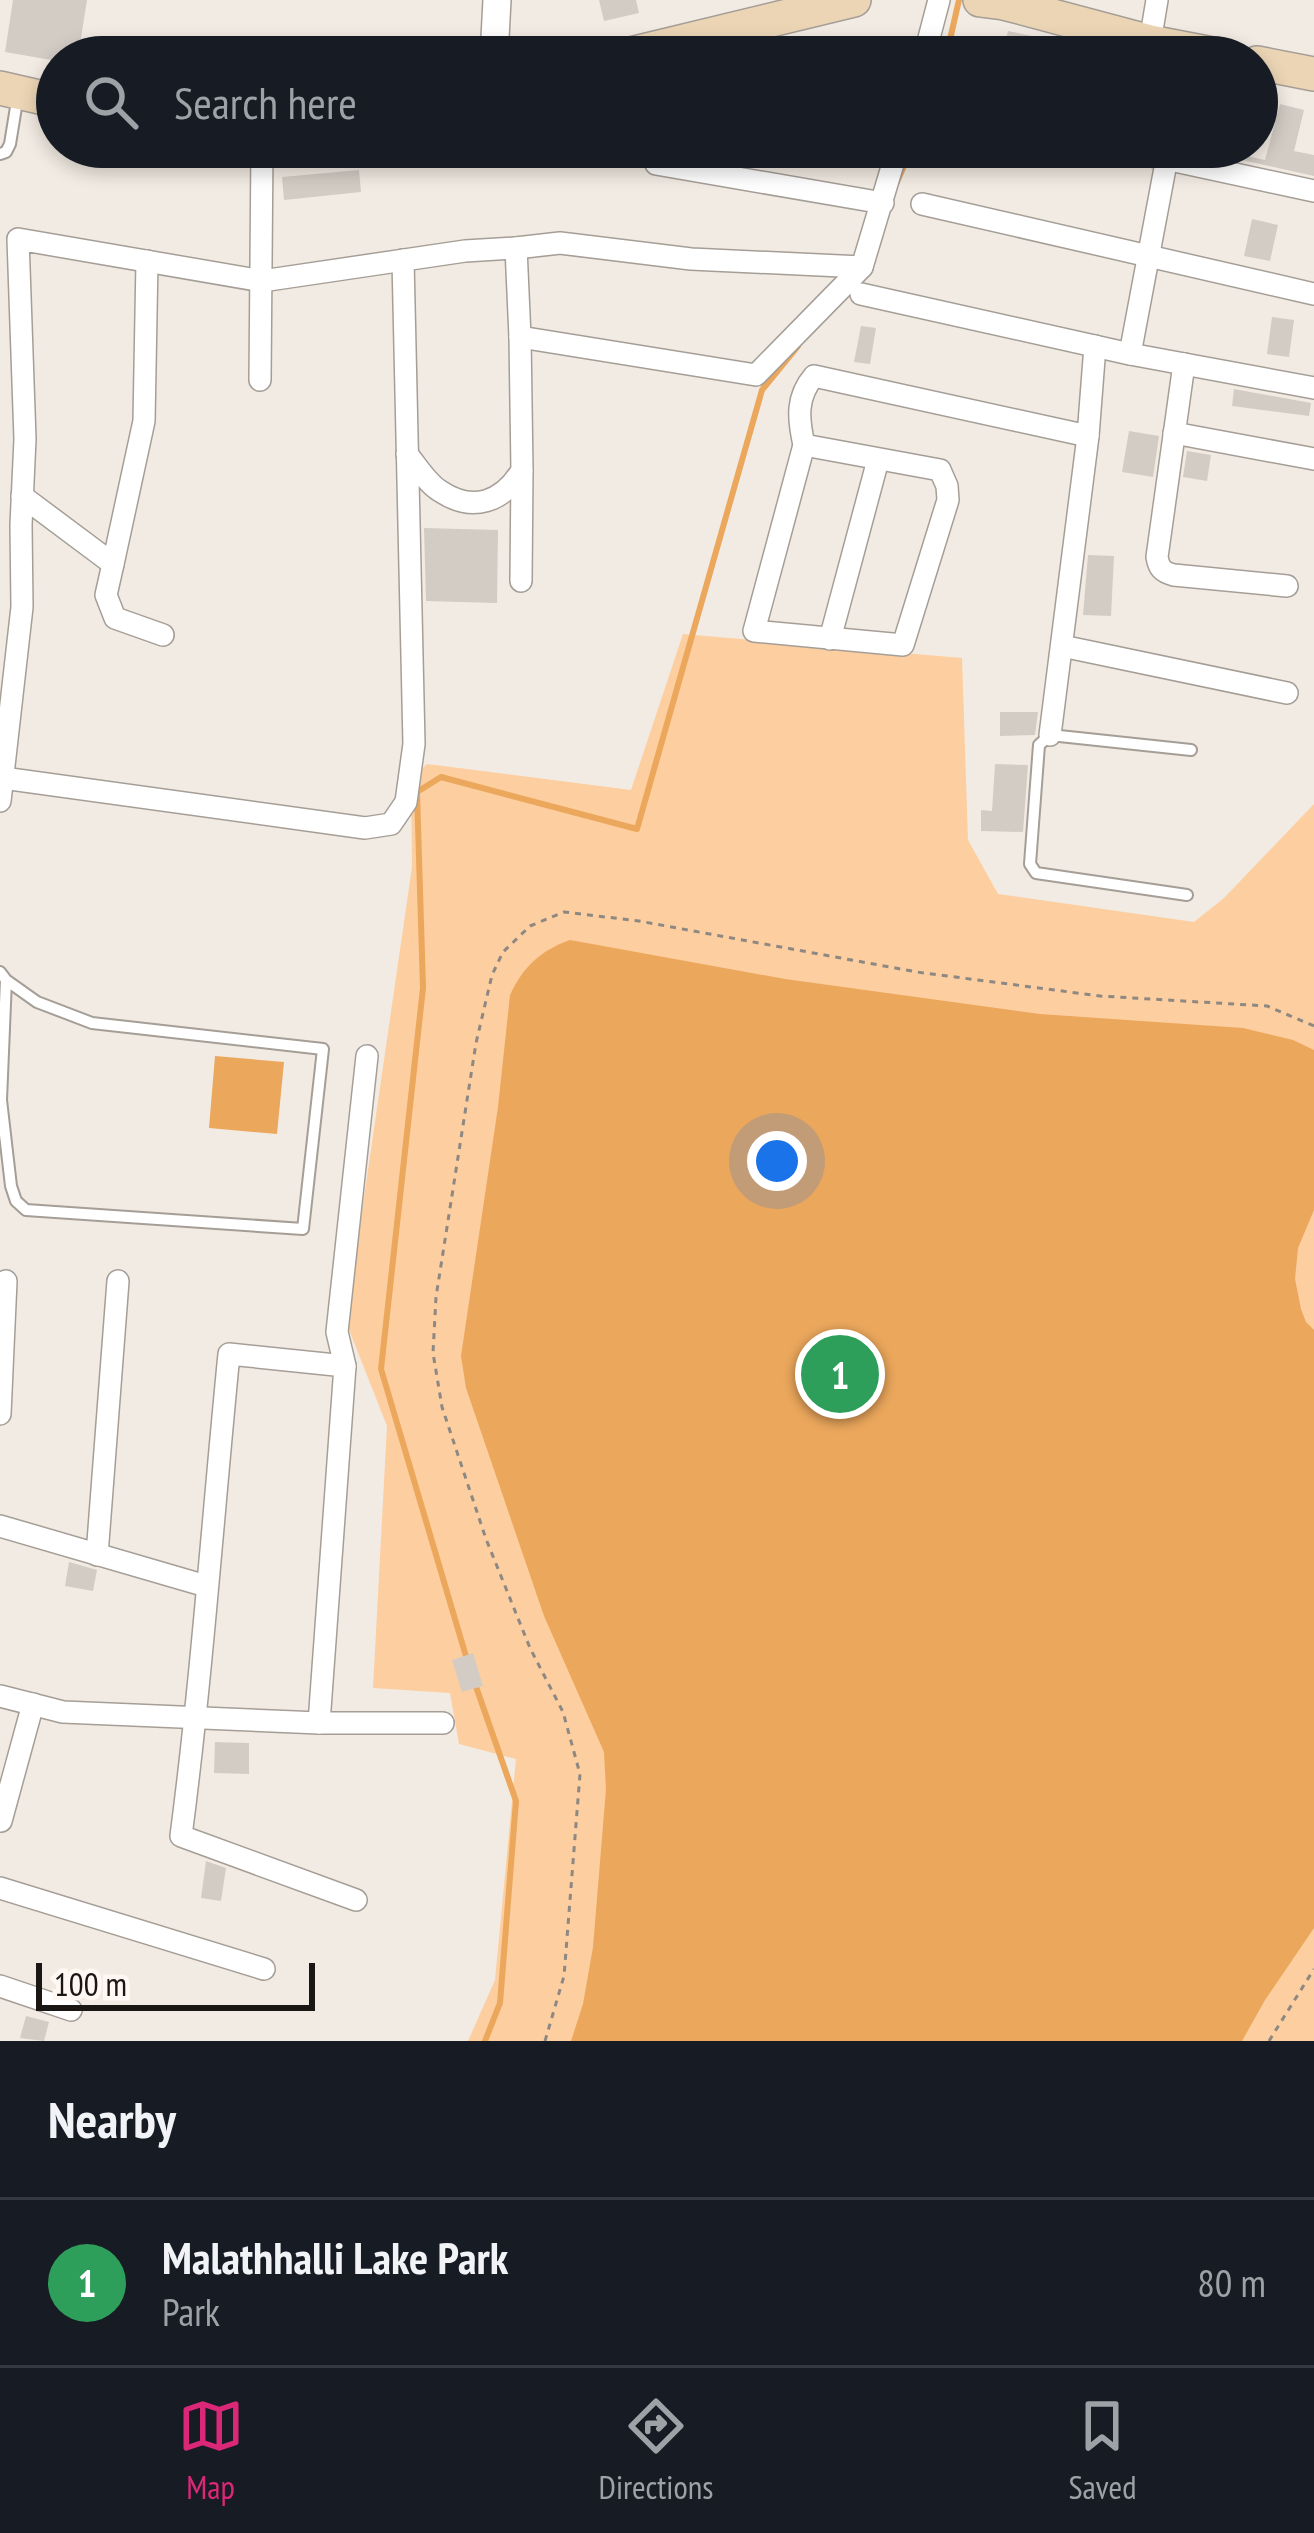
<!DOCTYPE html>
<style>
body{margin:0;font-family:"PT Sans Narrow",sans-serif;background:#242831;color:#f1f3f6}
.scale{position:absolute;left:36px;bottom:30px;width:279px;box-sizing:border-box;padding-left:12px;border:6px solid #191614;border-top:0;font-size:33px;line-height:42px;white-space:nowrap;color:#191614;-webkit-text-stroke:9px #fff8f2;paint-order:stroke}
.you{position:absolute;left:777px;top:1161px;width:42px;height:42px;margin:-30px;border:9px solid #fff;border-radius:50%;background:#1a73e8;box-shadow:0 0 0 18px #1a73e833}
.badge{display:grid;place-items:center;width:78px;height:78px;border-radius:50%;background:#db2777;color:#fff;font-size:39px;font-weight:700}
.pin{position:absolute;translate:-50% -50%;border:6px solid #fff;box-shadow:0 3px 12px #0006}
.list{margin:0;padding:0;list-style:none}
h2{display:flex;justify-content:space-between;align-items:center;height:156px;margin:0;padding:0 48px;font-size:51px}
h2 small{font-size:39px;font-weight:400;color:#9ea1a6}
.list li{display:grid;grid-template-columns:78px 1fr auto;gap:36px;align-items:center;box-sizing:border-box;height:168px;padding:0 48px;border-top:3px solid #363941}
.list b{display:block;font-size:45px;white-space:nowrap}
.list p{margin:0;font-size:39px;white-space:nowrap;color:#9ea1a6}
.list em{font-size:39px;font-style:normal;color:#9ea1a6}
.icon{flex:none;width:66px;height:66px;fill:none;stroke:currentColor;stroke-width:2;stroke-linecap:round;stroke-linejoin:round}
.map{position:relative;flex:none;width:1314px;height:2041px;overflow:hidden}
.search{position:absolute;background:#171b24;box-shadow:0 6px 18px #0003;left:36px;right:36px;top:36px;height:132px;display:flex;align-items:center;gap:30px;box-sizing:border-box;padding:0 42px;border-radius:66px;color:#9ea1a6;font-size:45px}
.sheet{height:324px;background:#171b24}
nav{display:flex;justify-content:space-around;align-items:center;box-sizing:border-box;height:168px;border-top:3px solid #363941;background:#171b24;font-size:33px;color:#9ea1a6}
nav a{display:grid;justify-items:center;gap:6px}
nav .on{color:#db2777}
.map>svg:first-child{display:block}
.green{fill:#fdce9f}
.water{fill:#eba75c}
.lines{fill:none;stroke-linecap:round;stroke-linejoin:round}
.stream{stroke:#eba75c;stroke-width:6}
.building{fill:#d3ccc5}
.service-casing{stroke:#a59e97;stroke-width:14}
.minor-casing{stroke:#a59e97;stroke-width:24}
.tertiary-casing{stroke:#a59e97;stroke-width:30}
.secondary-casing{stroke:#a59e97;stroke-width:36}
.path{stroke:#8e8883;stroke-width:3;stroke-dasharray:6 6;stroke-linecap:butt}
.service{stroke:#fff;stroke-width:10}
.minor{stroke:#fff;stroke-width:21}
.tertiary{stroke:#fff;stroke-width:27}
.secondary{stroke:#ebd5b5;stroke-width:33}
</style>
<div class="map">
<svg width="1314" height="2041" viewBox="0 0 1314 2041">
<rect width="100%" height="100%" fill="#f2ebe3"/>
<path class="green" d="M683,634L962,658L968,840L998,894L1194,922L1224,898L1314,804V2041H468L495,1980L516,1759L459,1744L450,1693L373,1688L387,1426L346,1322L412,867L411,779L427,764L631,790Z"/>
<g class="water">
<path d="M570,940L785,979L1040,1014L1243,1028L1293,1040L1314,1050V1210L1298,1248L1295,1279L1301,1309L1306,1322L1314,1330V1928L1265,2000L1242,2041H571L583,2004L593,1947L606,1789L604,1752L544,1616L466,1388L461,1356L498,1107L510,995C523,967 541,950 570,940Z"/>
<path d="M215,1056L284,1062L277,1134L209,1128Z"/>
</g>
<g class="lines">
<g class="stream">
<path d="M946,57L959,0"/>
<path d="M897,182L912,147"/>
<path d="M468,1663L381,1369L423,988L417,792L441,777L637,829L762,390L798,346"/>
<path d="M474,1681L516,1801L500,2003L485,2041"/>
</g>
</g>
<g class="building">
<path d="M13,0H87L78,57H57V61L5,52Z"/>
<path d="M599,0H636L639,13L604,21Z"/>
<path d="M1008,31L1032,36L1027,57H1002Z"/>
<path d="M1280,104L1304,110L1294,151L1314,155V176L1215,154L1216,149L1265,160Z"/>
<path d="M359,170L361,192L284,200L282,177Z"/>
<path d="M1252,219L1278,225L1270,261L1244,256Z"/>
<path d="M1272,317L1294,320L1289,357L1267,354Z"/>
<path d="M861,326L876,328L870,364L854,362Z"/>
<path d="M1234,389L1311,403L1309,416L1232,406Z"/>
<path d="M1129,431L1159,436L1153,477L1122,472Z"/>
<path d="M1187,451L1211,455L1207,481L1183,477Z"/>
<path d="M424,528L498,530L497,603L426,601Z"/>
<path d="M1088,555L1114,556L1111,616L1083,615Z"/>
<path d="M1000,712H1038L1035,735L1000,736Z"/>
<path d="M995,764L1028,765L1023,832L981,831V810L992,811Z"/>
<path d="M69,1562L97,1570L93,1591L65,1586Z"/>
<path d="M473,1653L483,1686L462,1692L452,1660Z"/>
<path d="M215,1742L249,1743V1774L214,1773Z"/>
<path d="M206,1861L226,1868L221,1901L201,1898Z"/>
<path d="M26,2016L49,2022L44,2041L20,2038Z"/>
</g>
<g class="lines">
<g class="service-casing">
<g id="service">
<path d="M0,154L6,152L10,144L18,95"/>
<path d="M1187,895L1036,873L1030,864L1039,745L1050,735L1191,750"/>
<path d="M0,972L6,980L37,1002L92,1023L323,1049L303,1229L26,1210L16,1201L11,1186L1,1100L6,980"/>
</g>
</g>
<g class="minor-casing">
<g id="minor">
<path d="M1150,42L1157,0"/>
<path d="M924,57L939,0"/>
<path d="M1110,147L1314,191"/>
<path d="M656,164L883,203"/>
<path d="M922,204L1314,294"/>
<path d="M516,248L560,243L691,259L862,267"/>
<path d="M861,294L1130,354L1314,388"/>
<path d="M520,337L756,375L862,267L898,147"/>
<path d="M1130,354L1169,147"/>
<path d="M1184,364L1157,557C1159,568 1162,572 1174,575L1287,586"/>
<path d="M260,380L262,147"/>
<path d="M1174,433L1314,459"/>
<path d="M804,445L940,470L947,486L948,500L903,645L754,631Z"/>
<path d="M804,445C798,418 796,397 814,376L1088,436L1095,346"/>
<path d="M22,496L113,564L144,421L147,261"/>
<path d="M113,564L106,595L115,618L163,635"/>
<path d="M521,581L522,471"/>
<path d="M830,639L878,460"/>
<path d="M1062,646L1287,693"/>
<path d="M1050,735L1088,436"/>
<path d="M3,778L365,828L391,824L406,802L414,744L403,260"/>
<path d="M0,801L22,607L21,525L25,439L18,239L262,281L465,251L516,248L520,337L522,470C503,502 473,513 440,491C427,483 417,466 407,454"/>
<path d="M345,1366L337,1332L367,1056"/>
<path d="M0,1414L6,1281"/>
<path d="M0,1526L206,1586"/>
<path d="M97,1555L118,1281"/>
<path d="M0,1696L63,1712L319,1723H443"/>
<path d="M319,1723L345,1366L229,1354C213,1515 202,1676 181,1836L356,1900"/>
<path d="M1,1821L33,1704"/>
<path d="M0,1888L264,1969"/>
<path d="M0,1986L71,2010"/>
</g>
</g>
<g class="tertiary-casing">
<path id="tertiary" d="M494,57L497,0"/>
</g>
<g class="secondary-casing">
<g id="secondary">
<path d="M980,0L1004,3L1150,42L1228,57"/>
<path d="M618,57L854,0"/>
<path d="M1257,63L1314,74"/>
<path d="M0,88L57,101"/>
</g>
</g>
<g class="path">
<path d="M545,2041L564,1976L580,1774L563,1712L530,1648L486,1539L442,1407L433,1353L436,1297L476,1043L492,975L503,952L530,926L564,912L639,921L917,972L1100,996L1267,1006L1314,1026"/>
<path d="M1269,2041L1314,1969"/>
</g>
<use href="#service" class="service"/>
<use href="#minor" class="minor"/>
<use href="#tertiary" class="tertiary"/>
<use href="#secondary" class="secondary"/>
</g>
</svg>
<div class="scale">100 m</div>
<div class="you"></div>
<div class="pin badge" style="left:840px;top:1374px;background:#2e9e5b">1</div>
<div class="search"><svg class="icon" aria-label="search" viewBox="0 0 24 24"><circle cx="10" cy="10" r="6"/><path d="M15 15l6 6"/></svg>Search here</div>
</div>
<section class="sheet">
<h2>Nearby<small></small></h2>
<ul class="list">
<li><span class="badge" style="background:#2e9e5b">1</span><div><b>Malathhalli Lake Park</b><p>Park</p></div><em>80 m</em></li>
</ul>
</section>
<nav>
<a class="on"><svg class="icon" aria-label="map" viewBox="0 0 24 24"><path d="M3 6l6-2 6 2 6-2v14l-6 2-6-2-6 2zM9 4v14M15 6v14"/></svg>Map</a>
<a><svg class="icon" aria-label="directions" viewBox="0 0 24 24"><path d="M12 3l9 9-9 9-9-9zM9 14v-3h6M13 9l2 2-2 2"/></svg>Directions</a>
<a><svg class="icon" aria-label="saved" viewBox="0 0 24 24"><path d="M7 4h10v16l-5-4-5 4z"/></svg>Saved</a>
</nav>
